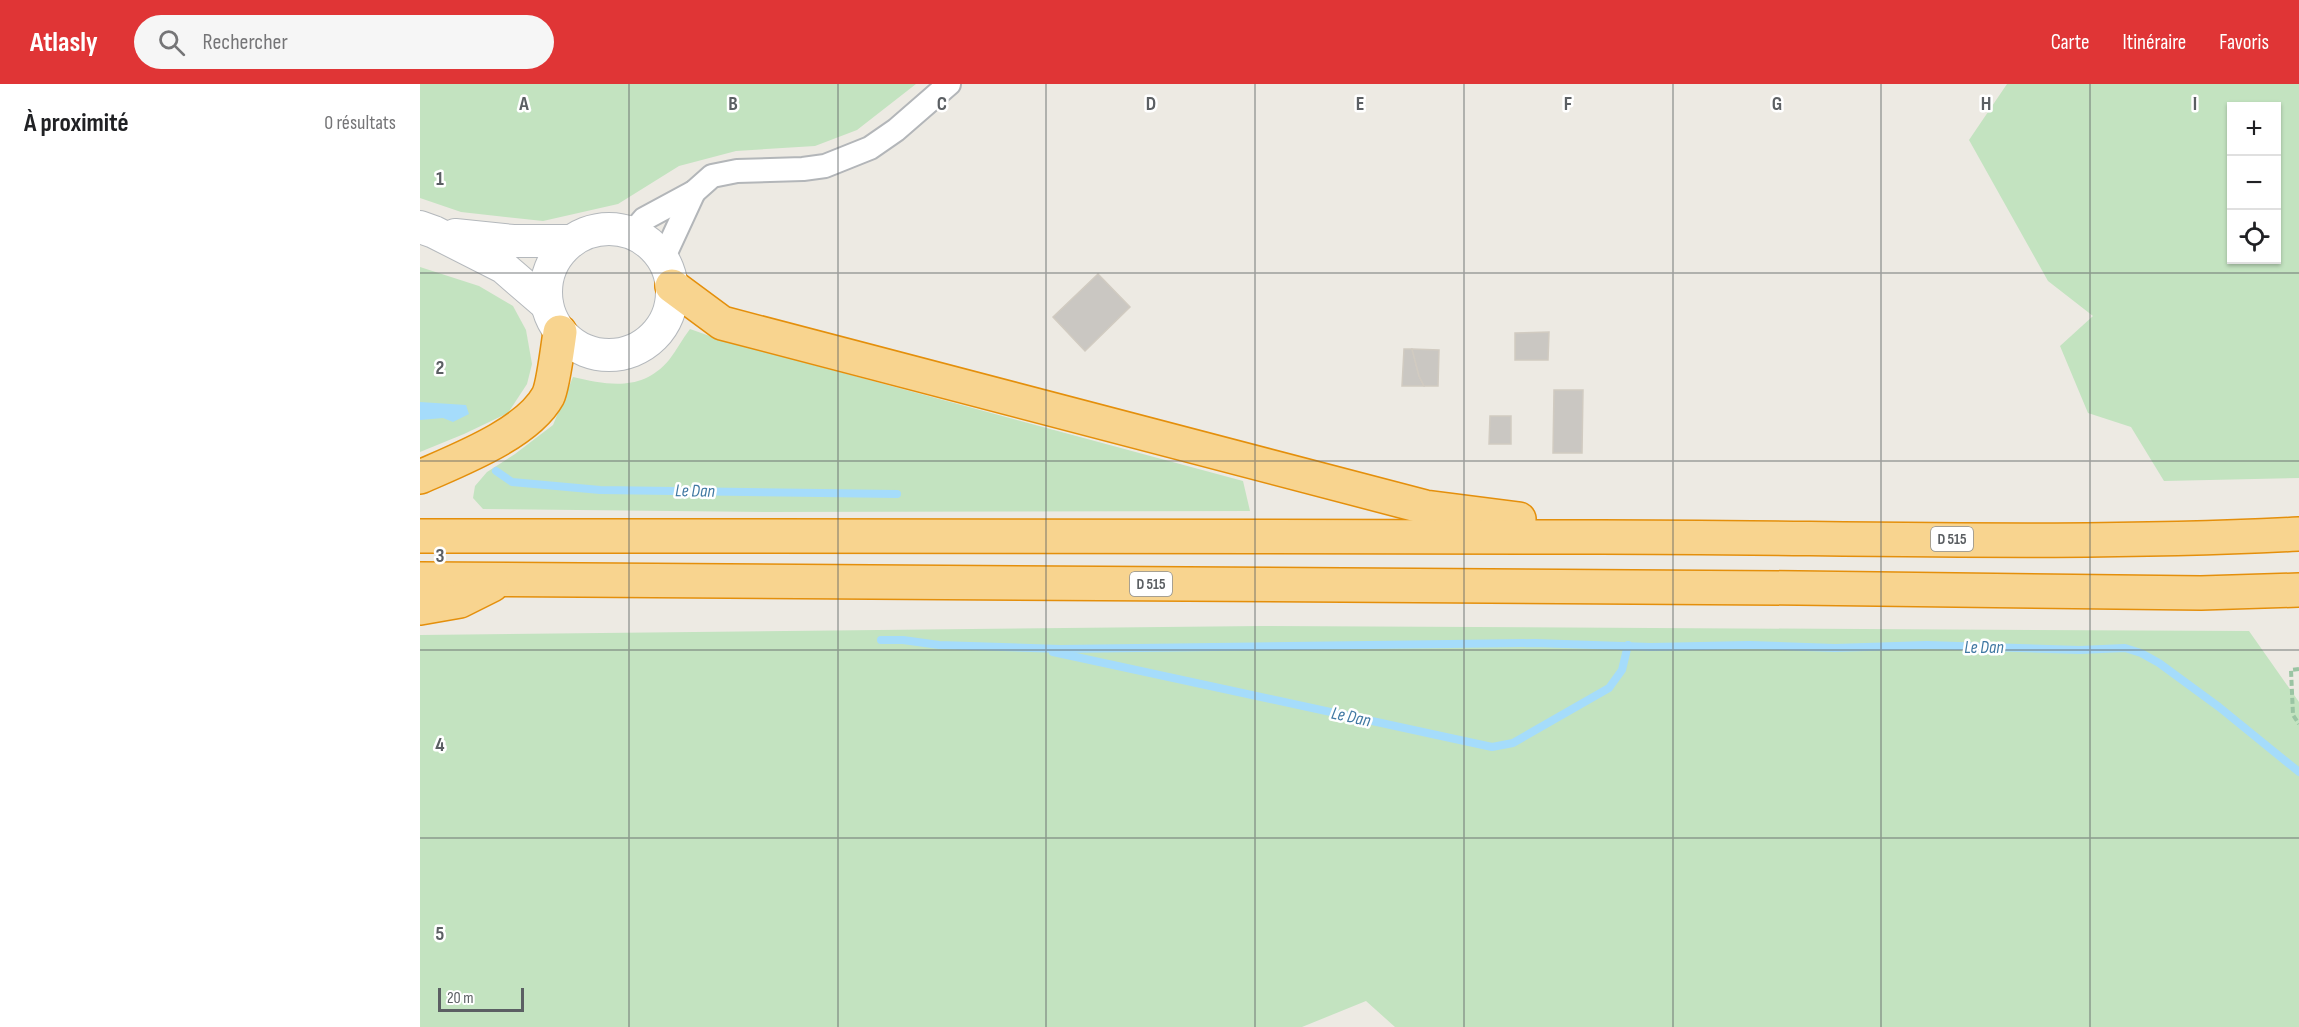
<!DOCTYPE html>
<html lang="fr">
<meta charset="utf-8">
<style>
body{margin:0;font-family:"Sofia Sans Condensed",sans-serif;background:#f6f6f6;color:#202124}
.controls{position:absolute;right:18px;top:18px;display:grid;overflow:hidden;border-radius:0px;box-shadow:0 2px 4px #0004}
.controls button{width:54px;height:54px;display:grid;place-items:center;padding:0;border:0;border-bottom:2px solid #e0e0e0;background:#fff;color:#202124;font:30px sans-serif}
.scale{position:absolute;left:18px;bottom:15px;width:86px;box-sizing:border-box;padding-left:6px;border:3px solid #5b5f63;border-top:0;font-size:16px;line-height:21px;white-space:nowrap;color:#5b5f63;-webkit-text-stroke:4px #fff;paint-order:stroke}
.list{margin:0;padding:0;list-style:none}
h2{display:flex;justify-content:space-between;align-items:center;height:78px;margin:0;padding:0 24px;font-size:26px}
h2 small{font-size:20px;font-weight:400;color:#757577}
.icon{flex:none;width:33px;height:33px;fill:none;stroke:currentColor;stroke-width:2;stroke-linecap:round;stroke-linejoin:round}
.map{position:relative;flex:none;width:1879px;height:943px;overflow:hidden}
header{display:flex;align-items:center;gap:36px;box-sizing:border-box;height:84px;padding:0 30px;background:#e03536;color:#fff}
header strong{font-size:28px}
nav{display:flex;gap:33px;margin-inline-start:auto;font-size:21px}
.search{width:420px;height:54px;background:#f6f6f6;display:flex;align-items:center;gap:15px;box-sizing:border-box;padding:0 21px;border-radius:33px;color:#757577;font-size:22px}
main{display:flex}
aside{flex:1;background:#fff}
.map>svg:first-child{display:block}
.green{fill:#c3e3c0;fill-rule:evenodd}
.water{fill:#a5dcfb}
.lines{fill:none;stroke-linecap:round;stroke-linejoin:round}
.stream{stroke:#a5dcfb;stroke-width:8}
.building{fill:#cac7c2;stroke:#d1cbc1;stroke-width:1.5}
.street-casing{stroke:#b3b6b9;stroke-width:26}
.secondary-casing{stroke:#b4b8bc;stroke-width:34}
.highway-casing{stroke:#e48f0b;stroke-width:36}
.path{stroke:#9ac4a3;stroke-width:4;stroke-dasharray:6 3;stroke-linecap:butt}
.street{stroke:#fff;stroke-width:22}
.secondary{stroke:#fff;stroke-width:32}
.highway{stroke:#f8d48f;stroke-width:33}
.grid{fill:none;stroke:#5b5f63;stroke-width:1.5;stroke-opacity:0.55}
.labels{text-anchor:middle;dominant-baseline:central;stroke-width:5;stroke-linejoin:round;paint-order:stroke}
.shield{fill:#fff;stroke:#8c8f92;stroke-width:1.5}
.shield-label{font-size:15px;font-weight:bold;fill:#5b5f63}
.water-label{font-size:18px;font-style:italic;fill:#4179a3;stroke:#fff}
.grid-label{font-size:20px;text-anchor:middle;font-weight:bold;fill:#5b5f63;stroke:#fff;stroke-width:5;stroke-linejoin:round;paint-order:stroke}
</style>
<header>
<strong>Atlasly</strong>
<div class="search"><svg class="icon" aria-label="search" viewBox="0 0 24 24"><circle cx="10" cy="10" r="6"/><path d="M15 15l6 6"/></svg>Rechercher</div>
<nav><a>Carte</a><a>Itinéraire</a><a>Favoris</a></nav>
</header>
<main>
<aside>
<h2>À proximité<small>0 résultats</small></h2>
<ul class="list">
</ul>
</aside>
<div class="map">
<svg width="1879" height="943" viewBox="0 0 1879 943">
<rect width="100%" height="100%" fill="#edeae3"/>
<g class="green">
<path d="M0,0H496L437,46L395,62L316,67L259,82L198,120L123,137L41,128L0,114Z"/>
<path d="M1587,0H1879V394L1744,397L1711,343L1668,329L1640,262L1673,232L1628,197L1549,56ZM1812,22H1856V176H1812Z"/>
<path d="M0,183L59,202L93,222L106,246L112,280L107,300L88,329L44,350L0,368Z"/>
<path d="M270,245L301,256L823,397L830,427L344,428L63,425L53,414L55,402L67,388L95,370L133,341L153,293C188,301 222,308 249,276C257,266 262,255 270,245Z"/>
<path d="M841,542L1829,547L1879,618V943H975L946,917L882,943H0V551Z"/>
</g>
<path class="water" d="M0,318L46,321L49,330L33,338L23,334L0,336Z"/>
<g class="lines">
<g class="stream">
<path d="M76,387L92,398L180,406L477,410"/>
<path d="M461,556H483L519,561L640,565L1115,559L1231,563L1330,561L1415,564L1507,561L1660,566L1705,564L1721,569L1739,579L1799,623L1879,688"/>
<path d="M633,568L1072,663L1093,659L1189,604L1202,586L1208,561"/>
</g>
</g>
<g class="building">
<path d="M678,190L710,223L665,267L633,233Z"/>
<path d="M1129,248L1128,276H1095V249Z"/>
<path d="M984,265H992L999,292L1004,302H982Z"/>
<path d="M992,265L1019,266L1018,302H1004L999,292Z"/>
<path d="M1134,306H1163L1162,369H1133Z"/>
<path d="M1070,332H1091V360H1069Z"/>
</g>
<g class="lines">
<g class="street-casing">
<g id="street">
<path d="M212,149L224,135L274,108L292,92L317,87L383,85L405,82L450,64L476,46L529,0"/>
<path d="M243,175L274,108"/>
</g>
</g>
<g class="secondary-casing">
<g id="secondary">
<path d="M0,143L14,148L83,183L127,221"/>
<circle cx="189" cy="208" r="63"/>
<path d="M35,151L93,157H151"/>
</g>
</g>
<g class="highway-casing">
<g id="highway">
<path d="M252,202L302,239L1005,423L1099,435"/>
<path d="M0,393C38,376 107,350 128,312C133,302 138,262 140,248"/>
<path d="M0,452C393,452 787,452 1180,453C1413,453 1647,462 1879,450"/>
<path d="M0,495L1379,504L1781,509L1879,506"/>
<path d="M0,524L40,517L72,501"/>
</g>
</g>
<path class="path" d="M1879,585L1871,586L1873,631L1879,640"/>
<use href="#street" class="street"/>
<use href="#secondary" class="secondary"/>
<use href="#highway" class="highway"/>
</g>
<path class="grid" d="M209,0V943M418,0V943M626,0V943M835,0V943M1044,0V943M1253,0V943M1461,0V943M1670,0V943M0,189H1879M0,377H1879M0,566H1879M0,754H1879"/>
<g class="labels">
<g class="shield">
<rect x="1511" y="443" width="42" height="24" rx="4.5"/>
<rect x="710" y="488" width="42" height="24" rx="4.5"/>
</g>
<g class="shield-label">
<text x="1532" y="455">D 515</text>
<text x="731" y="500">D 515</text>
</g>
<g class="water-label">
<text transform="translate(275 407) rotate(1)">Le Dan</text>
<text x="1564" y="563">Le Dan</text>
<text transform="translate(931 633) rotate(12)">Le Dan</text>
</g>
</g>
<g class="grid-label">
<text x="104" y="26">A</text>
<text x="313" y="26">B</text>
<text x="522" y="26">C</text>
<text x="731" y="26">D</text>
<text x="940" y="26">E</text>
<text x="1148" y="26">F</text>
<text x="1357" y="26">G</text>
<text x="1566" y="26">H</text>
<text x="1775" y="26">I</text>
<text x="20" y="101">1</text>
<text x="20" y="290">2</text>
<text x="20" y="478">3</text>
<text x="20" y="667">4</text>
<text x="20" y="856">5</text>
</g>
</svg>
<div class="controls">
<button>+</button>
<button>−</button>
<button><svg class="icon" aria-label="locate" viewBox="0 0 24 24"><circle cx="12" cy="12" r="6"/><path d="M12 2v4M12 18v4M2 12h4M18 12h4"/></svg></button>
</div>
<div class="scale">20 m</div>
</div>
</main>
